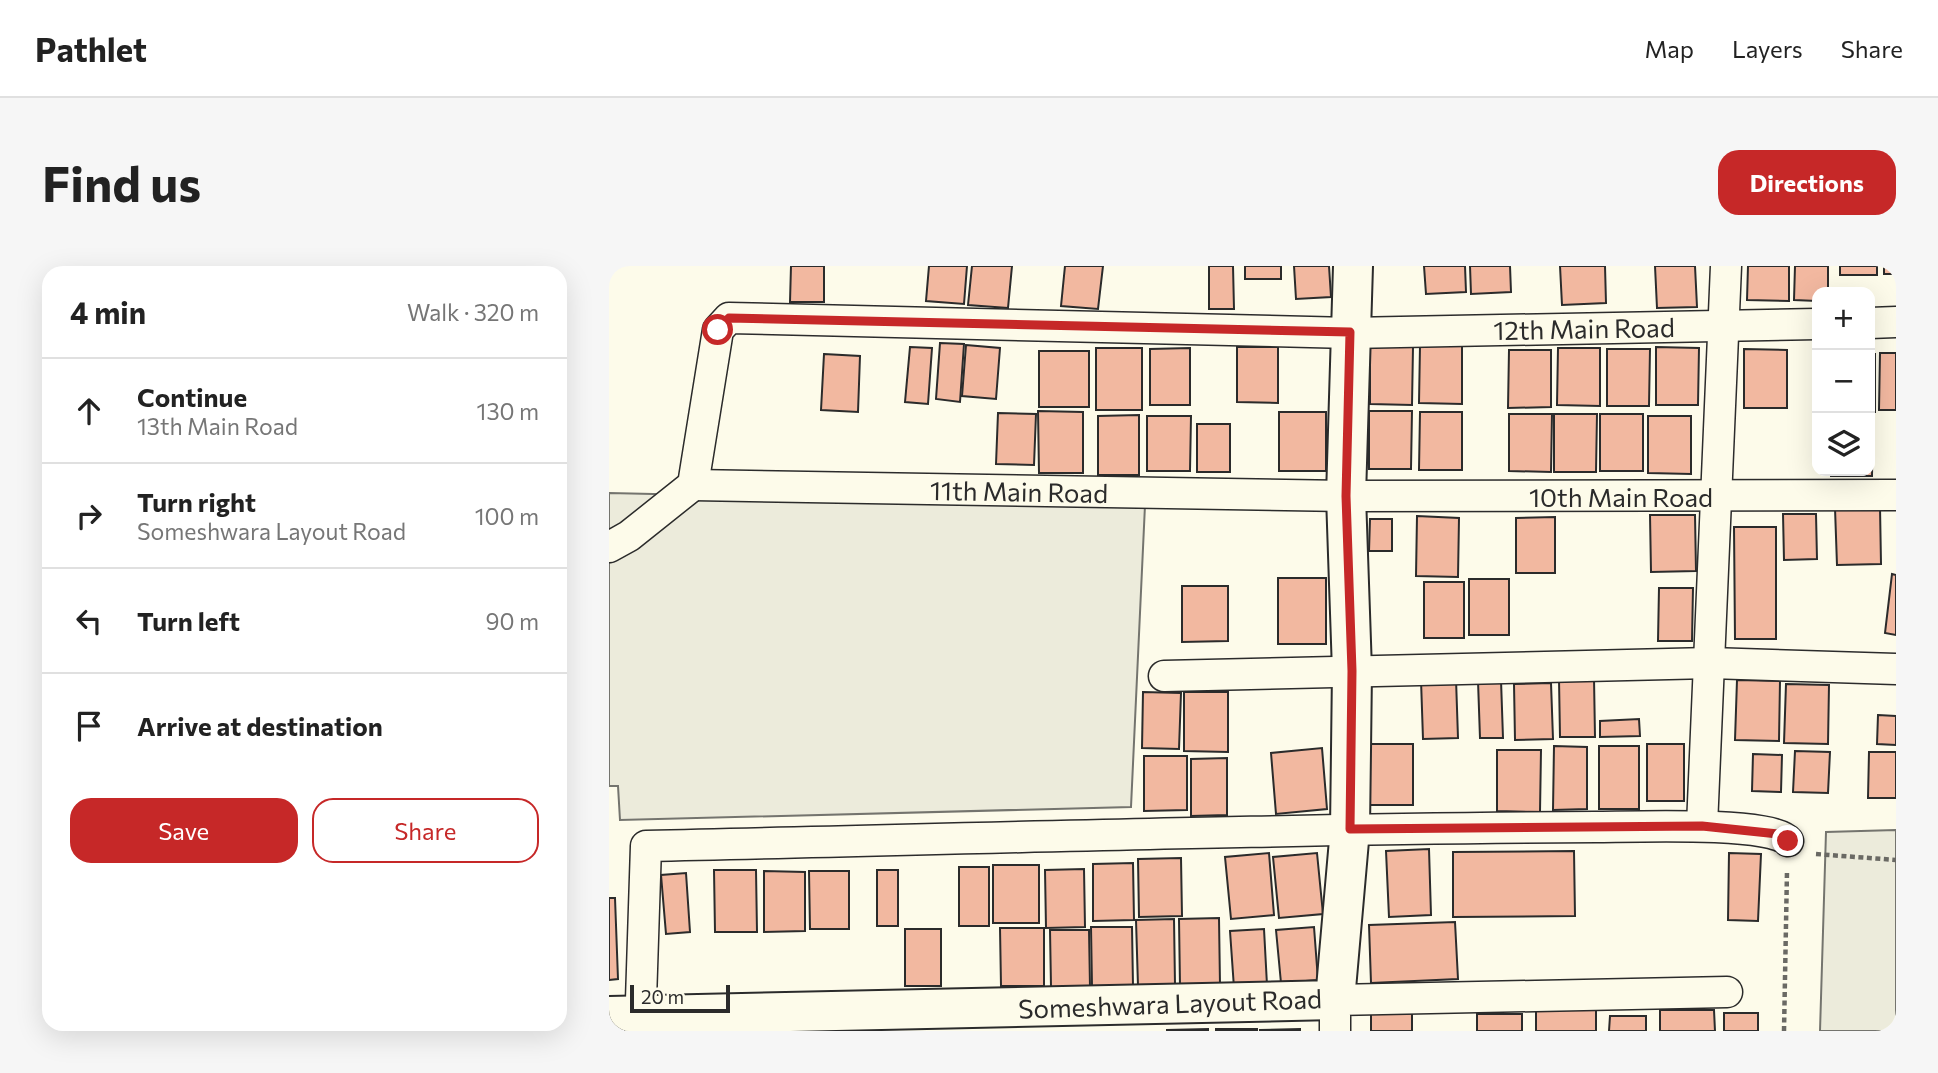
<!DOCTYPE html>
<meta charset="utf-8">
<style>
body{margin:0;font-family:Commissioner,sans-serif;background:#f6f6f6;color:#222}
.controls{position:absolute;right:21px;top:21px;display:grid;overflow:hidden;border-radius:14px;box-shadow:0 7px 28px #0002}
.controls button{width:63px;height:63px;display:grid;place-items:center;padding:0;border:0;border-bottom:2px solid #e0e0e0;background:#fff;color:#222;font:35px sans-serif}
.scale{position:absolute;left:21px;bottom:18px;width:100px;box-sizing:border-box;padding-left:7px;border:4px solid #2b2b2b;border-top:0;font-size:19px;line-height:24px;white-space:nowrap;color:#2b2b2b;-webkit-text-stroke:5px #fdfbea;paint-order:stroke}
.stop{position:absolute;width:21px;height:21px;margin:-16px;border:5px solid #c62828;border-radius:50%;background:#fff}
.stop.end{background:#c62828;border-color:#fff;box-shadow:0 2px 7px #0008}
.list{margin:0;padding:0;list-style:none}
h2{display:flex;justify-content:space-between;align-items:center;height:91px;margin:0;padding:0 28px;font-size:30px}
h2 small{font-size:23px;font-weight:400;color:#767676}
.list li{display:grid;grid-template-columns:46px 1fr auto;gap:21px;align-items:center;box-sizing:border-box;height:105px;padding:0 28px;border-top:2px solid #e0e0e0}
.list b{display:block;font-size:26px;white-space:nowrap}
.list p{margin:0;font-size:23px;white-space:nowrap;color:#767676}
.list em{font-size:23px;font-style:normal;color:#767676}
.actions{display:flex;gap:14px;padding:21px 28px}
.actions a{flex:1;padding:16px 0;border:2px solid #c62828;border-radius:21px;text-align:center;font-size:24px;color:#c62828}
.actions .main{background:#c62828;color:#fff}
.icon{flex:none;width:38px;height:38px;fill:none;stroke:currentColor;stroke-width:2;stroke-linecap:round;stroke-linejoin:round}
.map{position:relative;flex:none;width:1287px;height:765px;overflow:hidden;border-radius:21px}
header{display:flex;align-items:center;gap:42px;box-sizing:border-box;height:98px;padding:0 35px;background:#fff;border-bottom:2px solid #e0e0e0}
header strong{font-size:33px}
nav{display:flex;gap:38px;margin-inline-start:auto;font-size:24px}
.intro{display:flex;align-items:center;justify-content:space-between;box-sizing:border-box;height:168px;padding:0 42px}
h1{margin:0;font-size:49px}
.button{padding:18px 32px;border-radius:21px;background:#c62828;color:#fff;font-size:24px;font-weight:700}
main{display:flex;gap:42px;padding:0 42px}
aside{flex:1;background:#fff;border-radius:21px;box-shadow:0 7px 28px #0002}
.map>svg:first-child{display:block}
.green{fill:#ecebdb;stroke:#74746e;stroke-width:2}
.building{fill:#f2b8a0;stroke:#2b2b2b;stroke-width:2}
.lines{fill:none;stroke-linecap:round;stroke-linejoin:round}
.street-casing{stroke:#2b2b2b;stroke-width:33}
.secondary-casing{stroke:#2b2b2b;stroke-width:42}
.path{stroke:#6a6964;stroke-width:4.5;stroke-dasharray:5 3.5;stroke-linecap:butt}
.street{stroke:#fdfbea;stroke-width:30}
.secondary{stroke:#fdfbea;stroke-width:38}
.route{stroke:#c62828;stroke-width:9}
.labels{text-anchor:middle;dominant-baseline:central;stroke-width:5;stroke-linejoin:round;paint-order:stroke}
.street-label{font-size:26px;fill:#2b2b2b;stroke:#fdfbea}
</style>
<header>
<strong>Pathlet</strong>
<nav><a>Map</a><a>Layers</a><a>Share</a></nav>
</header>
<div class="intro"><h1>Find us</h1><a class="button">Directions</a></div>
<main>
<aside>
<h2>4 min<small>Walk · 320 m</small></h2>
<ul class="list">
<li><svg class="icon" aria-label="ahead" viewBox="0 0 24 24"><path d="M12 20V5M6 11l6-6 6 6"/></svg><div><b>Continue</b><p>13th Main Road</p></div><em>130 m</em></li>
<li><svg class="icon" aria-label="right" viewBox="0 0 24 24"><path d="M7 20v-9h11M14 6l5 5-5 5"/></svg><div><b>Turn right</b><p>Someshwara Layout Road</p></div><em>100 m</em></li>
<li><svg class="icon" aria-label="left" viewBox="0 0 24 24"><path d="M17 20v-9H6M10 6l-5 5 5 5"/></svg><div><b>Turn left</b></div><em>90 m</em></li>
<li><svg class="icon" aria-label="arrive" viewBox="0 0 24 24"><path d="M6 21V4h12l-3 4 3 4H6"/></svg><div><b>Arrive at destination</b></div></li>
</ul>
<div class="actions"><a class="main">Save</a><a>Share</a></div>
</aside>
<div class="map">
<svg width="1287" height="765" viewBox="0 0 1287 765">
<rect width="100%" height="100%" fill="#fdfbea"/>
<g class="green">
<path d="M0,227L536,239L522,541L11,554L9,520H0Z"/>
<path d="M1287,564V765H1211L1217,566Z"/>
</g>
<g class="building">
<path d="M182,0H215V36H181Z"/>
<path d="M320,0H358L355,38L317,35Z"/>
<path d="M363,0H403L399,42L359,39Z"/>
<path d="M456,0H494L489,43L452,40Z"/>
<path d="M600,0H624L625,43H600Z"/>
<rect x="636" y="0" width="36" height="13"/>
<path d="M685,0H720L722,31L687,33Z"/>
<path d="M815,0H856L857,26L817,28Z"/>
<path d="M861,0H901L902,26L862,28Z"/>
<path d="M951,0H996L997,37L953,39Z"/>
<path d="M1046,0H1086L1088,41L1048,42Z"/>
<path d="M1139,0H1180V35L1138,34Z"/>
<path d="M1186,0H1219V26H1208V35L1185,34Z"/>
<rect x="1231" y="0" width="37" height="9"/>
<rect x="1275" y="0" width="12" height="8"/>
<path d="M331,77L355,78L351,136L327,133Z"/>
<path d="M357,79L391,82L387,133L353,130Z"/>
<path d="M811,80H853V138L810,137Z"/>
<path d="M301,81L323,82L319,138L296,136Z"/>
<path d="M628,81H669V137L628,136Z"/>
<path d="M761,81H804L803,139L761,138Z"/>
<path d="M1047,81L1090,82L1089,139H1047Z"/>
<rect x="487" y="82" width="46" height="62"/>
<path d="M581,82V139H541V83Z"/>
<path d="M949,82H991V140L948,139Z"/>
<path d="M998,83H1041L1040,140H998Z"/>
<path d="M1135,83L1178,84V142H1135Z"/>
<path d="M900,84H942V141L899,142Z"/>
<rect x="430" y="85" width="50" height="56"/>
<path d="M1271,87H1287V144H1270Z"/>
<path d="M215,88L251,90L249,146L212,144Z"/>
<rect x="1261" y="88" width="5" height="58"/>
<path d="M429,145L474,146V207H430Z"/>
<path d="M760,145H803L802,203H760Z"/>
<rect x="670" y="146" width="47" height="59"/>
<path d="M811,146H853V204H810Z"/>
<path d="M389,147L427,148L425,199L387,198Z"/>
<path d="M900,148H943L942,206L900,205Z"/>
<path d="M945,148H988L987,206H945Z"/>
<rect x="991" y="148" width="43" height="57"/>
<path d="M530,149V209H489V150Z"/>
<path d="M538,150H582L581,205H538Z"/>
<path d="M1039,150H1082V208L1039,207Z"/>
<path d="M1261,151H1264L1263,210H1222V205H1261Z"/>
<rect x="588" y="158" width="33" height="48"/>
<path d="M1271,241L1272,298L1228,299L1226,242Z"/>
<path d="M1174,248H1207L1208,293L1175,294Z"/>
<path d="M1041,249H1086L1087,305L1042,306Z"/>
<path d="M808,250L850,252L849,311L807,310Z"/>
<path d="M946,251V307H907V252Z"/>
<path d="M761,253H783V285H760Z"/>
<path d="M1125,261H1167V373H1126Z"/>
<path d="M1283,308L1287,309V369L1276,367Z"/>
<rect x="669" y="312" width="48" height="66"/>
<rect x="860" y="313" width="40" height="56"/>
<rect x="815" y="316" width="40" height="56"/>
<path d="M573,320H619V375L573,376Z"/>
<path d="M1050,322H1084L1083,375H1049Z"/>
<path d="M985,412L986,471H951L950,413Z"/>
<path d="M847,413L849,472L814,473L812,414Z"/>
<path d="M892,414L894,472H871L869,415Z"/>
<path d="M1128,414L1171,415L1170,475L1126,474Z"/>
<path d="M942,417L944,473L906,474L905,418Z"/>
<path d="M1177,418L1220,419L1219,478L1175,477Z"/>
<path d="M534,426L572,427L570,483L533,482Z"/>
<path d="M575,426H619V486L575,485Z"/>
<path d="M1269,449L1287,450V479L1268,478Z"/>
<path d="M1030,453L1031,470L991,471V455Z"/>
<rect x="761" y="478" width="43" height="61"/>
<rect x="1038" y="478" width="37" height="57"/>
<path d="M945,480L978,481V543L944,544Z"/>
<rect x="990" y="480" width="40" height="63"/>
<path d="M713,482L718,543L667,548L662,487Z"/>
<path d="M888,484H932L931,546L888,545Z"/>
<path d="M1186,485L1221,486L1219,527L1184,526Z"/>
<path d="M1260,486H1287V532H1259Z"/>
<path d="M1144,488L1173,489L1172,526L1143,525Z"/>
<path d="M535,490H578V544L535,545Z"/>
<path d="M618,492V549L582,550V493Z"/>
<path d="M820,583L822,649L780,651L777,585Z"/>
<path d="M965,585L966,650L844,651V586Z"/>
<path d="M660,587L665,649L622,653L616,591Z"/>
<path d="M708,587L714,648L670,652L664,591Z"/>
<path d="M1120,587L1152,588L1149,655L1119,654Z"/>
<path d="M572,592L573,650L530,651L529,593Z"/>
<path d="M524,597L525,654L484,655V598Z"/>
<rect x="384" y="599" width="46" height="58"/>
<rect x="350" y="601" width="30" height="59"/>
<path d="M475,603L476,661L437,662L436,604Z"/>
<path d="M105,604H147L148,666H106Z"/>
<rect x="268" y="604" width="21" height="56"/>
<path d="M155,605L196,606V665L155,666Z"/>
<path d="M200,605H240V663H201Z"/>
<path d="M77,607L81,666L57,668L52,609Z"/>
<path d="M0,632H6L9,713L0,714Z"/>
<path d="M610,652L611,719L571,720L570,653Z"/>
<path d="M565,653L566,719L529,720L527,654Z"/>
<path d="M846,656L849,713L762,717L760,659Z"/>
<path d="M482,661H523L524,720L483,721Z"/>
<path d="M705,661L709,714L672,717L667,664Z"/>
<path d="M391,662H435V720H392Z"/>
<rect x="296" y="663" width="36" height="57"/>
<path d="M655,663L658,719L625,722L621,665Z"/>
<path d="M441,664H480L481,721H442Z"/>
<rect x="927" y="742" width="60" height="23"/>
<rect x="762" y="744" width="41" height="21"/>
<path d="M1051,744H1105L1106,765H1051Z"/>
<rect x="1115" y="747" width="34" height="18"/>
<rect x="868" y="748" width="45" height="17"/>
<path d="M1001,750H1037V765H1000Z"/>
<path d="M599,763V765H558V764Z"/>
<rect x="607" y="763" width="41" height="2"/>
<path d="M691,763V765H651V764Z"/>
</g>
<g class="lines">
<g class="street-casing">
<g id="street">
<path d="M1261,57L1287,56"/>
<path d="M84,219L737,230L1287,229"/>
<path d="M0,281L20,270L84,219L109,64L120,52L741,67L1208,58"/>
<path d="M555,410L1101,397L1287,403"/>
<path d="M1093,560L1117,0"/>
<path d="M31,765L37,580C354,573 670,563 987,561C1018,561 1163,555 1179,575"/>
<path d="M726,765V734L1118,726"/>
</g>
</g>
<g class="secondary-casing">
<path id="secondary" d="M0,750L726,734L741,563L743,405L737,230L744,0"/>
</g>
<g class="path">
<path d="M1207,588L1287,594"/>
<path d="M1175,765L1178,605"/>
</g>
<use href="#street" class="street"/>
<use href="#secondary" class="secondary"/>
</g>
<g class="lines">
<path class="route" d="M109,64L120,52L741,66L737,230L743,405L741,563L1093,560L1169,568L1179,575"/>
</g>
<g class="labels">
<g class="street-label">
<text transform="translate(975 62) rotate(-1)">12th Main Road</text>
<text transform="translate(410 225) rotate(1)">11th Main Road</text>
<text x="1012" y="230">10th Main Road</text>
<text transform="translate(561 737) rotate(-2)">Someshwara Layout Road</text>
</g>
</g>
</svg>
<div class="controls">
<button>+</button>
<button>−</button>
<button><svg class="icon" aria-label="layers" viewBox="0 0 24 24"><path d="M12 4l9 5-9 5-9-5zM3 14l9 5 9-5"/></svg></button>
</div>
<div class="scale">20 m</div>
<div class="stop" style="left:109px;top:64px"></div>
<div class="stop end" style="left:1179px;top:575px"></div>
</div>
</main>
